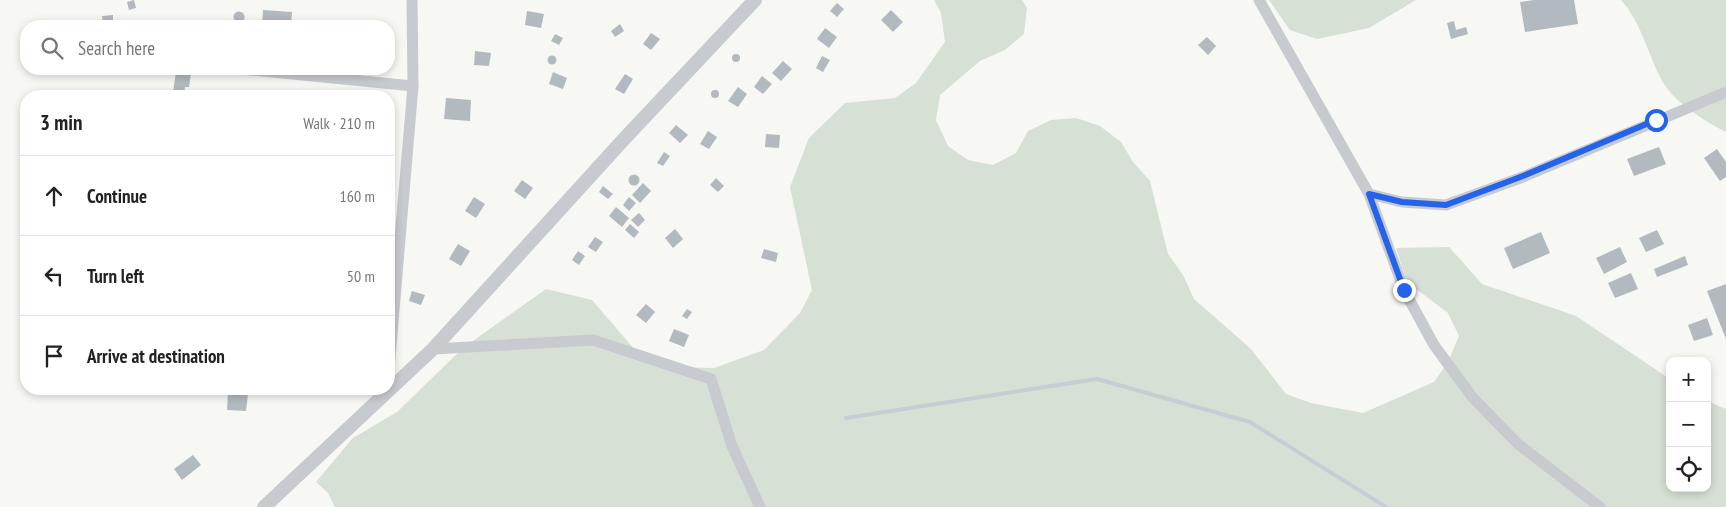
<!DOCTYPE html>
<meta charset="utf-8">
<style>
body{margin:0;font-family:"PT Sans Narrow",sans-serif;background:#f2f2f2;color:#222}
.controls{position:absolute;right:15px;bottom:15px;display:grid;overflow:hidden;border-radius:10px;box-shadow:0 2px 8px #0003}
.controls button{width:45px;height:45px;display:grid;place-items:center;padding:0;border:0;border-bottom:1px solid #e0e0e0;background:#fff;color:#222;font:25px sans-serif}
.stop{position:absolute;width:15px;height:15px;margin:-11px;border:4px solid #2563eb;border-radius:50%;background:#fff}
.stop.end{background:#2563eb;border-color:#fff;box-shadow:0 1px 5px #0008}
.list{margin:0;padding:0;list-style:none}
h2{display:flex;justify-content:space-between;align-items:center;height:65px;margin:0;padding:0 20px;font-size:21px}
h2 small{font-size:16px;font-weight:400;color:#767676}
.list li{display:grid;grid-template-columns:32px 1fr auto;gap:15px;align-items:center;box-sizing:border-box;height:80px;padding:0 20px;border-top:1px solid #e0e0e0}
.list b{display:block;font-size:19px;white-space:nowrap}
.list em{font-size:16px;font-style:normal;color:#767676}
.icon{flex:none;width:28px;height:28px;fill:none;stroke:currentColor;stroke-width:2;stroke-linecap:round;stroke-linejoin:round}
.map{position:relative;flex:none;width:1726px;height:507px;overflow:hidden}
.search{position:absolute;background:#fff;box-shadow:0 2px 8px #0003;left:20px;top:20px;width:375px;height:55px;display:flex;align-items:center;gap:12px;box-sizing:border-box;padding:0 18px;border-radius:20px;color:#767676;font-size:19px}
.panel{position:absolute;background:#fff;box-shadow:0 2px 8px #0003;left:20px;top:90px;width:375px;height:305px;border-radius:20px}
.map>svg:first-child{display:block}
.green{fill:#d7e0d4}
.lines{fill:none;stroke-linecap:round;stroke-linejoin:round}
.stream{stroke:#c4ced4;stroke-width:4}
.building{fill:#b2b9bf}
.minor{stroke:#c7cace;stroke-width:11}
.tertiary{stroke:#c7cace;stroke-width:14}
.route{stroke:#2563eb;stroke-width:6}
</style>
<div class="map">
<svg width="1726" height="507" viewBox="0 0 1726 507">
<rect width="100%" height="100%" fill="#f7f7f4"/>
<g class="green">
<path d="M934,0H1022L1027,8L1024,34L1005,50L980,61L940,95L936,120L948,146L968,160L993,165L1016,153L1028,131L1051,120L1076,118L1100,126L1121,142L1133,162L1150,181L1168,254L1183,275L1194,299L1251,349L1286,394L1311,403L1363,413L1434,382L1448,362L1459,336L1448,313L1407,282L1396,248L1449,247L1482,284L1576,316L1670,379V488H1707V401L1726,409V507H335L328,493L316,482L353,438L397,412L463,348L546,289L592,300L641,357L664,367L714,368L764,350L800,313L812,290L790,187L809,138L845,103L895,98L916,83L945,42L941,13Z"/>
<path d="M1269,0H1416L1369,28L1317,39L1290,30Z"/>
<path d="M1621,0H1726V132C1706,122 1674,102 1663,82C1648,56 1642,23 1621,0Z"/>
</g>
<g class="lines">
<path class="stream" d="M846,418L1097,379L1250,422L1386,507"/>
</g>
<g class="building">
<path d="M134,0L136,8L129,10L127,2Z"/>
<path d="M1534,0H1574L1578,24L1525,32L1520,2Z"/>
<path d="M837,3L844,9L837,17L830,11Z"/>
<path d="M263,10L292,12L291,26H262Z"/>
<path d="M891,10L903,22L893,32L881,20Z"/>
<path d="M527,11L544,14L541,28L525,25Z"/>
<circle cx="239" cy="17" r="5.5"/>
<path d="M113,15V24L103,25L102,16Z"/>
<path d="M1454,21L1456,30L1466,27L1468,34L1451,39L1447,23Z"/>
<path d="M620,24L624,31L615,37L611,31Z"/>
<path d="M825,28L837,37L829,48L817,39Z"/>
<path d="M651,33L660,39L651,50L643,44Z"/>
<path d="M555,34L563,38L559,45L551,41Z"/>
<path d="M1207,37L1216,46L1208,55L1198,45Z"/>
<path d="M475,51L491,53L489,66L474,65Z"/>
<circle cx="736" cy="58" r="4"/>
<circle cx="552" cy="60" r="4.5"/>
<path d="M822,56L830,60L823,72L816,68Z"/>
<path d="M783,61L792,69L781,81L772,73Z"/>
<path d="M105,69H124L123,73L105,71Z"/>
<path d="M176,71L191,73L189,87H185L184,94L173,93Z"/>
<path d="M553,72L567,78L563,89L549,84Z"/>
<path d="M625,74L633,79L624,94L615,89Z"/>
<path d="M762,76L772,84L763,94L754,87Z"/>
<path d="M738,87L747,94L738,107L728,101Z"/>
<circle cx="715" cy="94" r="4"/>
<path d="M340,93L356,94V96H340Z"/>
<path d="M446,98L471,100L470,121L444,119Z"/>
<rect x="389" y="111" width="3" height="15"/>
<path d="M676,125L688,135L680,143L669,133Z"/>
<path d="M708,131L717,137L709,149L700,144Z"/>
<path d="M766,134L780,135L779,148L765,147Z"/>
<path d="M1659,147L1666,164L1634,176L1627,159Z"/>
<path d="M1717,149L1726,162V177L1720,181L1704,158Z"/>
<path d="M664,152L670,156L663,166L657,163Z"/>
<circle cx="634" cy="180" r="5.5"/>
<path d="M716,178L724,186L718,192L710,185Z"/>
<path d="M522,180L533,188L525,199L514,191Z"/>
<path d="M643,183L651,191L640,203L632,195Z"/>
<path d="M603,186L613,194L608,199L599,192Z"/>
<path d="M474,197L485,204L476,218L465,211Z"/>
<path d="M629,197L636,203L629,211L623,205Z"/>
<path d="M616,207L629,218L622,227L609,216Z"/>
<path d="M639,213L645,220L638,227L631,220Z"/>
<path d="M630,224L639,232L634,238L625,230Z"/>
<path d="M675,229L683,239L673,248L665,238Z"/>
<path d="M1657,230L1664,244L1646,252L1639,238Z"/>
<path d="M1541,232L1550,253L1513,269L1504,248Z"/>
<path d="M595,237L603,242L596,252L588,247Z"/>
<path d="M458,244L470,251L461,266L449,259Z"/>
<path d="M1620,247L1627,262L1604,274L1596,258Z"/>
<path d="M764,249L778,253L776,262L761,258Z"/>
<path d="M578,251L585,256L579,265L572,260Z"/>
<path d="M1685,256L1688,265L1657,277L1654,269Z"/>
<path d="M1631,273L1638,289L1615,298L1608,283Z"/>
<path d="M1726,284V339L1707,291Z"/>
<path d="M412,291L425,295L421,305L409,301Z"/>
<path d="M646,304L655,312L646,323L636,315Z"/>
<path d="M687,309L692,312L687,319L682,316Z"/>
<path d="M1707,318L1713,335L1694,341L1688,325Z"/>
<path d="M674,329L689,335L684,347L669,341Z"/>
<path d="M228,393L248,394L246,411L227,410Z"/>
<path d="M193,455L201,465L182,480L174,469Z"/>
</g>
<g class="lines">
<g class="minor">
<path d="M1259,0L1369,194L1404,290L1434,345L1473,398L1518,444L1600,507"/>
<path d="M241,69L413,86"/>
<path d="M1369,194L1402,202L1446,205L1523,177L1726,92"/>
<path d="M433,349L593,340L711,379L732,446L760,507"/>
<path d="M389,369L413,86L412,0"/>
</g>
<path class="tertiary" d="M264,507L433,349L624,139L755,0"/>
</g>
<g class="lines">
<path class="route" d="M1404,290L1369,194L1402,202L1446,205L1523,176L1656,120"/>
</g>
</svg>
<div class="controls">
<button>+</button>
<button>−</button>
<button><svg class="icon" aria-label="locate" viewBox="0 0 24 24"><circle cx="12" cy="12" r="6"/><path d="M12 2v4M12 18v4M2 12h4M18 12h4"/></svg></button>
</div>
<div class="stop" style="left:1656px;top:120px"></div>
<div class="stop end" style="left:1404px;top:290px"></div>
<div class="search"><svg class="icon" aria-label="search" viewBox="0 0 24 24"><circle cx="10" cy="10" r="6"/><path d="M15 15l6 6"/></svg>Search here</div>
<section class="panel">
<h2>3 min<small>Walk · 210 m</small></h2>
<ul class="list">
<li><svg class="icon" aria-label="ahead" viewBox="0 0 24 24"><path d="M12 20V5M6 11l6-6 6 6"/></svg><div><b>Continue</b></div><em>160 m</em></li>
<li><svg class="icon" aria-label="left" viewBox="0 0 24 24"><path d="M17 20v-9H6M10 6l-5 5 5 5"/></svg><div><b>Turn left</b></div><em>50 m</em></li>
<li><svg class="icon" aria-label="arrive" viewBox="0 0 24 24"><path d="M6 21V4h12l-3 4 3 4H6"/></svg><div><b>Arrive at destination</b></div></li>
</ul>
</section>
</div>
